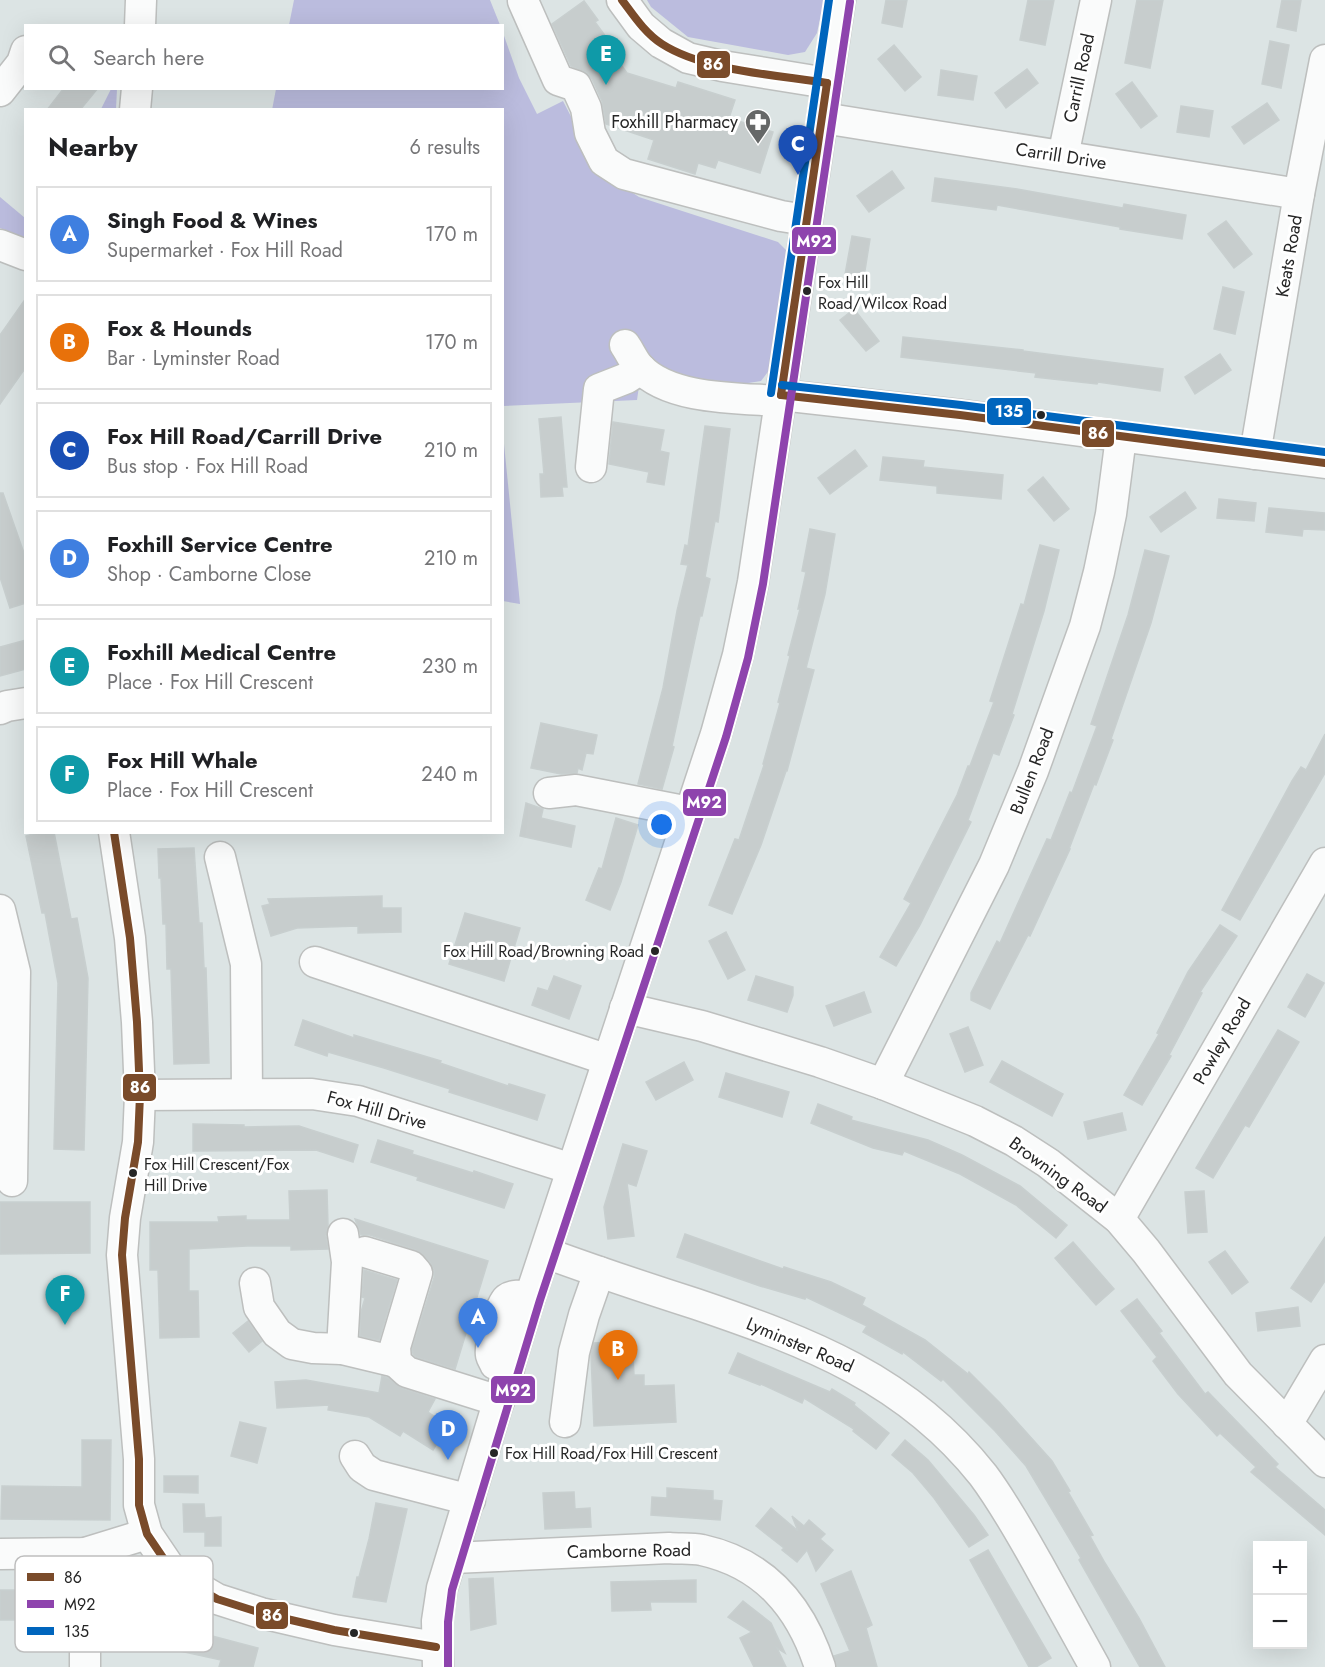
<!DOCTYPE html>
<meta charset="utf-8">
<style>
body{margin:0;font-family:Jost,sans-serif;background:#f6f6f6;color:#202124}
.controls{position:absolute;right:18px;bottom:18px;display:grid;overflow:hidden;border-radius:0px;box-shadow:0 6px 24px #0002}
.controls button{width:54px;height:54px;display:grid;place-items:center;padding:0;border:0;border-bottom:2px solid #e0e0e0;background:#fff;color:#202124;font:30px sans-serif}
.you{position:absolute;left:662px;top:825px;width:21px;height:21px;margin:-15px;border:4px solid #fff;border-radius:50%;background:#1a73e8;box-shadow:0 0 0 9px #1a73e833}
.badge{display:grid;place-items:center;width:39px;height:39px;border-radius:50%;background:#1a73e8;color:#fff;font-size:20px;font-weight:700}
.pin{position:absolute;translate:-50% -50px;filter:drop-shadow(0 2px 3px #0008)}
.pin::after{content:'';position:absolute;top:32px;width:21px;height:18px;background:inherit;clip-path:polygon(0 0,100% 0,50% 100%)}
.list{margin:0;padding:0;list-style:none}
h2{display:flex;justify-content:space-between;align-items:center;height:78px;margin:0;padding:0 24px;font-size:26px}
h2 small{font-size:20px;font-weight:400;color:#757577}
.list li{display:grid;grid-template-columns:39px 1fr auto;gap:18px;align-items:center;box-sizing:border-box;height:96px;margin:0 12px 12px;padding:0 12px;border:2px solid #e0e0e0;border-radius:0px}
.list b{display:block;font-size:22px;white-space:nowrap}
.list p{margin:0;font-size:20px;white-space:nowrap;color:#757577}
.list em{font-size:20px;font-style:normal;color:#757577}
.icon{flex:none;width:33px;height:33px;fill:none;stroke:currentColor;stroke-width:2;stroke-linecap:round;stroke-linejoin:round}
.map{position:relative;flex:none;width:1325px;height:1667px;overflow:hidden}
.search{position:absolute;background:#fff;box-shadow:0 6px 24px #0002;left:24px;top:24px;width:480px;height:66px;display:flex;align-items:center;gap:15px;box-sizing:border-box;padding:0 21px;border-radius:0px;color:#757577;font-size:22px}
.panel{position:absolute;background:#fff;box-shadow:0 6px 24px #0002;left:24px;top:108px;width:480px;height:726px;border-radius:0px}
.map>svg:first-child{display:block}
.green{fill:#bbbcde}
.building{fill:#c7cdcd;stroke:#c8cfcf;stroke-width:1.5}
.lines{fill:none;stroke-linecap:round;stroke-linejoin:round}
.minor-casing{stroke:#bdbfbe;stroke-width:33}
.minor{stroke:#fafbfb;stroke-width:30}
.bus-1-casing{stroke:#fff;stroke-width:12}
.bus-2-casing{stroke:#fff;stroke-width:12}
.bus-3-casing{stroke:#fff;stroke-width:12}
.bus-1{stroke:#7a4b2a;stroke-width:8}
.bus-2{stroke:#8e44ad;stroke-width:8}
.bus-3{stroke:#0065bd;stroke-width:8}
.bus-dot{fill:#262626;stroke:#fff;stroke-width:2}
.labels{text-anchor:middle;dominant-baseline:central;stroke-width:6;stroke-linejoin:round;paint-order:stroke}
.bus-label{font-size:16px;fill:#262626;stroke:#fff;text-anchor:start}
.street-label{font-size:18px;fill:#262626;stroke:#fff}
.poi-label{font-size:18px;fill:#262626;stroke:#fff;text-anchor:end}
.key{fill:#fff;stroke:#bebebe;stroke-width:1.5}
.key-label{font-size:16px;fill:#262626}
.line-badge{stroke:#fff;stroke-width:2}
.badge-label{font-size:16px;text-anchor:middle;font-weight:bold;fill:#fff}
</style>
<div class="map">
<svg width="1325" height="1667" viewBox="0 0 1325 1667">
<rect width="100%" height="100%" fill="#dce4e4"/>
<g class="green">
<path d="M294,0H490L500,25H289Z"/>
<path d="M647,0H824L817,33L805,52L788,55L688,37L651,7Z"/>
<path d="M503,33L519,78L537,114L563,101L599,171L639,197L778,242L786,250L770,369L761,381L742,384L640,379L637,400L503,406L502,110H272L276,89L502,88Z"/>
<path d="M111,89H117L116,109H101Z"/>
<path d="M0,197L25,218V239L0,228Z"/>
<path d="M502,434H503L520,604L503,601Z"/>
</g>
<g class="building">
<path d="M886,0H907L902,27L882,23Z"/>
<path d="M1028,0H1054L1045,45L1020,40Z"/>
<path d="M1137,0H1163L1150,68L1125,63Z"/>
<path d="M1282,0H1301L1296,31L1277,27Z"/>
<path d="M584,1L598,20L595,22L606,37L603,40L627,73L676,88L678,82L735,100L729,118L773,132L760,173L718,160L715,168L698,163L695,174L648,159L654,140L606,124L602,101L592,79L587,73L571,66L552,24Z"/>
<path d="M1270,41L1289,45L1281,88L1262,84Z"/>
<path d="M894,45L921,77L905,91L878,59Z"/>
<path d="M1027,69L1038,83L1006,108L995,93Z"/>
<path d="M941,70L977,76L973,100L938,95Z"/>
<path d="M1132,82L1157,116L1141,128L1116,94Z"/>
<path d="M64,88H98L80,110H47Z"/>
<path d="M1267,103L1279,120L1244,144L1232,127Z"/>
<path d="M1181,106L1213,111L1209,137L1177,132Z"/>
<path d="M892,171L904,188L869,212L857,196Z"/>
<path d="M935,178L1017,189L1123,208L1124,204L1186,215L1182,239L1120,229V227L997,205L996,210L932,201Z"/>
<path d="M1226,221L1252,254L1234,268L1208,234Z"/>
<path d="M852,236L870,239L863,283L844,280Z"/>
<path d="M1223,287L1244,292L1235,334L1214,329Z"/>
<path d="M26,298V367L0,404V335Z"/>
<path d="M854,309L879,341L866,351L840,320Z"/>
<path d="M903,337L1023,350V351L1163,369L1160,391L1098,382L1097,384L1035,377L1036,373L901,357Z"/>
<path d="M1220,354L1231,370L1195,394L1185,377Z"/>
<path d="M561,417L567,487H562L563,496L541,497L540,474H544L539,419Z"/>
<path d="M613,422L664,430L660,451L669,453L664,485L647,482L649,472L609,464Z"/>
<path d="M705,426L730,429L718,522L715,521L705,577L710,579L702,616H700L672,746L674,747L662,789L638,784L663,688L677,611L688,565L681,564L685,545L688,546Z"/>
<path d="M855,450L867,466L830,494L818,478Z"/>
<path d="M883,457L924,461L923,467L1003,475L1001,499L937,493V486L880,480Z"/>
<path d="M1043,477L1069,509L1054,521L1028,490Z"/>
<path d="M1185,492L1196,508L1161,532L1150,517Z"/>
<path d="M0,493H3L26,559V603L10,608L0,577Z"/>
<path d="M1219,499L1256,503L1254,521L1217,518Z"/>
<path d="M1269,508L1325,513V530L1303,529L1302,536L1266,532Z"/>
<path d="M810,529L835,534L825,594L806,668L814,670L787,771H786L761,845L732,914L709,905L735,839L739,840L764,765L763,764L780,703L778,702L790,656L788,655L800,609H798L806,572L802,571Z"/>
<path d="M1040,545L1059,550L1044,611L1012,714L1014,715L999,755L993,753L968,820L971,822L920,925L896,966L880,957L911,903L904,899L957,795L968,766H970L994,702L990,701L1021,604L1024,605Z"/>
<path d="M1145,550L1169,556L1151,623L1111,739L1113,740L1096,785L1094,784L1069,849H1070L1030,936L1028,935L990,1009L971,1000V993L997,941L1000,943L1047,839L1051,840L1070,792L1072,793L1097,726L1091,724L1128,615Z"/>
<path d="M26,640V669L0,676V647Z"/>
<path d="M541,723L597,735L593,754L586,753L582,770L578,768L577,773L561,774L531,768Z"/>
<path d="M1325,734V773L1240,920L1222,910L1292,781L1301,767L1306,770Z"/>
<path d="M526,803L543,809L541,818L575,826L571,847L520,836Z"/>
<path d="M616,818L638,825L621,882L610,910L586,900L599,868L602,869Z"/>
<path d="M40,832H54L71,919L77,918L88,978L84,1150L54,1149L58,983L45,913H42L26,836Z"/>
<path d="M194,848L199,923H202L204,968H206L209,1063L174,1064L171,969H167L166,924H163L161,878H159L158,849Z"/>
<path d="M382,896V908H401V932L358,933V926L297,928L271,936L262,906L270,904L268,899Z"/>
<path d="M465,913L520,928L504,981L449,964Z"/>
<path d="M1220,925L1237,936L1200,992L1202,993L1169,1055L1171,1056L1142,1105L1124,1095L1159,1034L1157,1033L1188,972Z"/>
<path d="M726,932L745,970L728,979L709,941Z"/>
<path d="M1307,974L1324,983L1305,1017L1288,1007Z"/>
<path d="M554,976L581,986L569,1019L532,1005L538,988L548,991Z"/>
<path d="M756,976L793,987V995L787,1012L748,1000Z"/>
<path d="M864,992L871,1012L834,1026L826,1006Z"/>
<path d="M303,1020L354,1038V1035L441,1061L440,1063L508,1086L509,1084L545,1095L537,1120L449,1092L450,1089L384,1068L328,1052L327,1056L295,1045Z"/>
<path d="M968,1027L983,1065L965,1072L950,1034Z"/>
<path d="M1278,1030L1299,1042L1249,1127L1245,1125L1213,1178L1196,1168Z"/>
<path d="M1002,1061L1063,1094L1052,1116L990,1082Z"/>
<path d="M684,1062L693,1080L656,1100L646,1082Z"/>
<path d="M726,1073L789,1092L782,1117L719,1097Z"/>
<path d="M818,1104L852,1117L851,1120L928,1140L962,1155L1020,1186L1067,1225L1056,1238L1016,1205L960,1174L904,1151L902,1155L873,1148L811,1123Z"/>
<path d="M1122,1113L1126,1130L1088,1139L1084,1122Z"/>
<path d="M193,1124L244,1125V1127L299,1126L358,1145L353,1162L316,1150L193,1151Z"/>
<path d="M378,1140L413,1151L412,1154L441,1163L473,1173L474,1171L513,1184L504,1208L417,1180L418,1177L371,1162Z"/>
<path d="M623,1144L647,1151L636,1186L627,1183L634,1236L608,1239L604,1207Z"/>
<path d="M327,1190L328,1226L326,1236L328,1249L291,1250V1246H247L189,1249V1291H198L199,1337L160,1338L158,1270H150V1222H219L218,1217L246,1216V1220H290L289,1191Z"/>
<path d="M1204,1191L1207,1232L1188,1233L1185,1192Z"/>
<path d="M0,1202H90V1253L0,1254Z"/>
<path d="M355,1219L488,1261L455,1369L416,1357L413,1354L412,1349L434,1278V1270L430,1262L416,1250L370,1235H361Z"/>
<path d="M685,1234L783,1269L784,1267L831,1282L865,1298L862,1305L925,1340L968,1374L969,1372L1000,1403L1052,1461L1070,1491L1068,1492L1093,1535L1090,1536L1105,1563L1139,1618L1165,1667H1140L1079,1560L1081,1558L1026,1466L995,1431L943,1379L941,1381L903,1352L902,1354L863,1332L867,1326L806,1297L805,1299L760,1286L677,1257Z"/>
<path d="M1325,1237V1281L1311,1302L1291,1288Z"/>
<path d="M1073,1242L1114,1289L1096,1305L1055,1258Z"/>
<path d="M1225,1251L1248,1282L1232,1294L1209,1262Z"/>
<path d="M364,1270L397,1280L379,1340L360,1336L361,1312L365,1298L362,1297Z"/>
<path d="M1137,1299L1162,1331L1159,1333L1205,1394L1208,1392L1278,1464L1275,1467L1325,1510V1535L1251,1472L1256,1467L1220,1433L1217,1436L1178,1394L1153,1361L1157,1357L1121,1311Z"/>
<path d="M1298,1307L1300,1326L1258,1331L1256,1313Z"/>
<path d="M248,1321L262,1341L249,1352L233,1333Z"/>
<path d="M612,1342L613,1357L633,1356L634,1375H644V1386L674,1385L676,1422L594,1426L591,1355L594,1343Z"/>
<path d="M738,1353L830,1392L832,1389L855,1403L854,1405L889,1433L876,1449L853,1431L854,1429L804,1398L802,1403L761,1384L760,1385L729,1373Z"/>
<path d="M382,1376L388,1378L402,1388L435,1399L428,1412L448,1426L433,1450L403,1431L400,1436L369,1417L328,1410L329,1405L277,1408L275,1382L306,1380L379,1393Z"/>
<path d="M240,1422L266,1428L257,1463L231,1456Z"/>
<path d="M82,1440H111L110,1520L1,1519L2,1486L82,1487Z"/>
<path d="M905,1440L928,1460L974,1515L988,1535L969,1547L934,1498L913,1473L892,1455Z"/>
<path d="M164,1476H198V1493L164,1492Z"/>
<path d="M667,1488L713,1491V1500L722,1501L720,1520L651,1515L652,1497L667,1498Z"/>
<path d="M574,1492L575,1509L590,1508L591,1527L545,1529L543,1493Z"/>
<path d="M376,1503L407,1509L386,1602L353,1597L357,1577H359L369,1539Z"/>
<path d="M183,1504H204L205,1518L221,1517V1546H205V1532H184Z"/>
<path d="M771,1508L798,1531L792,1516L804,1526L809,1520L825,1534L820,1539L833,1550L816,1571L807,1550L797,1562L782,1550L784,1548L756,1526Z"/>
<path d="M988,1550L1051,1658L1036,1667H1029L970,1560Z"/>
<path d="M851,1571L872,1625L866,1628L877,1667H837L834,1656L850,1651L821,1584Z"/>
<path d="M35,1575H65V1609H56V1648H27V1620H0V1590H35Z"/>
<path d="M493,1578L496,1624L471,1630L469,1579Z"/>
<path d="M696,1580V1602H650L651,1610L612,1611L611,1582Z"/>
<path d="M743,1601L771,1623L785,1653L777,1648L786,1667H754L740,1638L752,1632L728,1617Z"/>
<path d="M150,1612L199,1623L197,1632L258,1648L253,1667H219L221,1660L143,1643Z"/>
</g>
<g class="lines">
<g class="minor-casing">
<g id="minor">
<path d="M622,0L641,26L661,43L688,58L722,66L827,83"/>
<path d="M523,1L558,80L576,86L586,108L590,133L604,161L624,174L781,216L806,220"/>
<path d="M140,26L141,0"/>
<path d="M0,91L22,63L26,51"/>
<path d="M135,110L137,88"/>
<path d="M823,118L1299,194"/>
<path d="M1063,156L1096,0"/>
<path d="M0,245L26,255"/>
<path d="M625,345C630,352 634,362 640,368C670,400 739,398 780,401"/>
<path d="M781,395L960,415L1325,463"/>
<path d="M1255,454L1299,194L1325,60"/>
<path d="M591,467L599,389L627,378L641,369"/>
<path d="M0,709L7,706L26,703"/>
<path d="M549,793L576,790L689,812"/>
<path d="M114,832L130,938L137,1022L140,1095L138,1142L125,1218L122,1255L139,1459V1505L147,1534L170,1568L193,1585L217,1599L261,1613L334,1630L436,1647"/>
<path d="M220,857L246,964L247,1094"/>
<path d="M0,910L15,972L12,1181"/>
<path d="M315,962L608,1060"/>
<path d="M625,1008L702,1026L820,1062L883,1084L975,1121L1014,1141L1048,1163L1119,1219L1146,1251L1238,1374L1325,1462"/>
<path d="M883,1084L994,865L1033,771L1085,626L1099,572L1111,514L1121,437"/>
<path d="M140,1095L312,1094L358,1101L572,1169"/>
<path d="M1119,1219L1325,863"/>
<path d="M365,1252L411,1266L417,1273L395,1347L396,1362L407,1372L499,1401"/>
<path d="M546,1253C595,1271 646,1288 696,1304C808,1342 907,1379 983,1475C1004,1503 1021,1534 1038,1564C1057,1598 1076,1633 1095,1667"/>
<path d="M255,1283L259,1307L277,1333L292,1344L313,1348L342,1349L396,1362"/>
<path d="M342,1349L347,1262L343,1234"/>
<path d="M509,1369L495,1364C494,1361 492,1359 491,1355C489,1346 500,1305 507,1299C514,1294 522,1296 530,1297"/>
<path d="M565,1422L574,1352L584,1315L599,1272"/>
<path d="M1287,1424L1325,1360"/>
<path d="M355,1456L362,1467L374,1475L470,1500"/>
<path d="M85,1553V1667"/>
<path d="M0,1554L85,1553L147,1534"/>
<path d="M453,1558L669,1548C680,1549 691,1548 702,1550C765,1564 801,1607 820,1667"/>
<path d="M438,1667L437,1621L442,1588L530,1297L716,734L738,655L753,582L840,0"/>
</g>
</g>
<use href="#minor" class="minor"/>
<g class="bus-1-casing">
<g id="bus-1">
<path d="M622,0C634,16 645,33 662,44C704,71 777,75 827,83"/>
<path d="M781,395L960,415L1325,463"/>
<path d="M781,395L827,83"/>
<path d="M114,832L130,938L137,1022L140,1095L138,1142L125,1218L122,1255L139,1459V1505L147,1534L170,1568L193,1585L217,1599L261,1613L334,1630L436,1647"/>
</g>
</g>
<g class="bus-2-casing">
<path id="bus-2" d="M448,1667V1622L452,1590L540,1300L726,737L748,658L763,584L850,2"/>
</g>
<g class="bus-3-casing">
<g id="bus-3">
<path d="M782,385L961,405L1325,452"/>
<path d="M771,393L829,0"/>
</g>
</g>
<use href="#bus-1" class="bus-1"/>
<use href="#bus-2" class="bus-2"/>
<use href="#bus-3" class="bus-3"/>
</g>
<defs>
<g id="pharmacy-pin" transform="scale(1.35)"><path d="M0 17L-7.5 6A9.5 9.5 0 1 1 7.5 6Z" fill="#666868" stroke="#fff"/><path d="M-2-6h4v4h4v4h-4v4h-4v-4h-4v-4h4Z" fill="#fff"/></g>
</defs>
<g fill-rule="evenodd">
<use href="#pharmacy-pin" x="758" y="122"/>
</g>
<g class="bus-dot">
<circle cx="807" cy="291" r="5"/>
<circle cx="1041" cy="415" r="5"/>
<circle cx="655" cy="951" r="5"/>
<circle cx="133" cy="1173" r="5"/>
<circle cx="494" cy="1453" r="5"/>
<circle cx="354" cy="1633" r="5"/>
</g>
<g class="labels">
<g class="bus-label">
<text x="818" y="282">Fox Hill<tspan x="818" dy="21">Road/Wilcox Road</tspan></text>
<text x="644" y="951" text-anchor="end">Fox Hill Road/Browning Road</text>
<text x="144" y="1164">Fox Hill Crescent/Fox<tspan x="144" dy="21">Hill Drive</tspan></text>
<text x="505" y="1453">Fox Hill Road/Fox Hill Crescent</text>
</g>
<g class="street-label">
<text transform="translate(1079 78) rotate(-78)">Carrill Road</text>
<text transform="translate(1061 156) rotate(9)">Carrill Drive</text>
<text transform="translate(1289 256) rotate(-80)">Keats Road</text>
<text transform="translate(1032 771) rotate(-69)">Bullen Road</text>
<text transform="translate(1222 1041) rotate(-60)">Powley Road</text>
<text transform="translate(377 1110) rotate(15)">Fox Hill Drive</text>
<text transform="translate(1058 1175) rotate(36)">Browning Road</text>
<text transform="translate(800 1345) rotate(23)">Lyminster Road</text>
<text transform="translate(629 1551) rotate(-1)">Camborne Road</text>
</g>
<g class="poi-label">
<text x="738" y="122">Foxhill Pharmacy</text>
</g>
</g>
<rect x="15" y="1556" width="198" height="96" rx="9" class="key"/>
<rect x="27" y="1573" width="27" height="8" fill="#7a4b2a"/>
<rect x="27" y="1600" width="27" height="8" fill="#8e44ad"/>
<rect x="27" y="1627" width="27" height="8" fill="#0065bd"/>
<g class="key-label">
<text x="64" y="1583">86</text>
<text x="64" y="1610">M92</text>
<text x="64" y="1637">135</text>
</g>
<g class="line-badge">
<rect x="696" y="50" width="35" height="29" rx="6" fill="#7a4b2a"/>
<rect x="791" y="226" width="46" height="29" rx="6" fill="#8e44ad"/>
<rect x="986" y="397" width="46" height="29" rx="6" fill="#0065bd"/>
<rect x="1081" y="419" width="34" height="29" rx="6" fill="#7a4b2a"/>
<rect x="682" y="788" width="45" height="29" rx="6" fill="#8e44ad"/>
<rect x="122" y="1073" width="35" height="29" rx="6" fill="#7a4b2a"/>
<rect x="490" y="1375" width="46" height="29" rx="6" fill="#8e44ad"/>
<rect x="255" y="1601" width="34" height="29" rx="6" fill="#7a4b2a"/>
</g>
<g class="badge-label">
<text x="713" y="70">86</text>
<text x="814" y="247">M92</text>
<text x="1009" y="417">135</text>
<text x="1098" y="439">86</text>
<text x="704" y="808">M92</text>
<text x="140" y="1093">86</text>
<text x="513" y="1396">M92</text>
<text x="272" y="1621">86</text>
</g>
</svg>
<div class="controls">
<button>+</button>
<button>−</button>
</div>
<div class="you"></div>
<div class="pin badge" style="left:478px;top:1348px;background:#3f7fe0">A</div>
<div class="pin badge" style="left:618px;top:1380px;background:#e8710a">B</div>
<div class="pin badge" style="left:798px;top:175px;background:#1a4fb4">C</div>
<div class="pin badge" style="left:448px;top:1460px;background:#3f7fe0">D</div>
<div class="pin badge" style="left:606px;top:85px;background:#0f9aa8">E</div>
<div class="pin badge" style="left:65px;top:1325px;background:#0f9aa8">F</div>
<div class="search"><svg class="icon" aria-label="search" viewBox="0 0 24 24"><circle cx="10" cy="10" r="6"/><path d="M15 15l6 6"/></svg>Search here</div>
<section class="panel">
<h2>Nearby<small>6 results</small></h2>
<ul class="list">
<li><span class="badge" style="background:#3f7fe0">A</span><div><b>Singh Food &amp; Wines</b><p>Supermarket · Fox Hill Road</p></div><em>170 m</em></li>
<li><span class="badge" style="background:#e8710a">B</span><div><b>Fox &amp; Hounds</b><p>Bar · Lyminster Road</p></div><em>170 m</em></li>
<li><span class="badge" style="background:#1a4fb4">C</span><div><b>Fox Hill Road/Carrill Drive</b><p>Bus stop · Fox Hill Road</p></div><em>210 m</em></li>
<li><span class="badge" style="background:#3f7fe0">D</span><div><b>Foxhill Service Centre</b><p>Shop · Camborne Close</p></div><em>210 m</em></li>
<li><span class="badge" style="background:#0f9aa8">E</span><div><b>Foxhill Medical Centre</b><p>Place · Fox Hill Crescent</p></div><em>230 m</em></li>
<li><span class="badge" style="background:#0f9aa8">F</span><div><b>Fox Hill Whale</b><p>Place · Fox Hill Crescent</p></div><em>240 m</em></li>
</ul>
</section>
</div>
